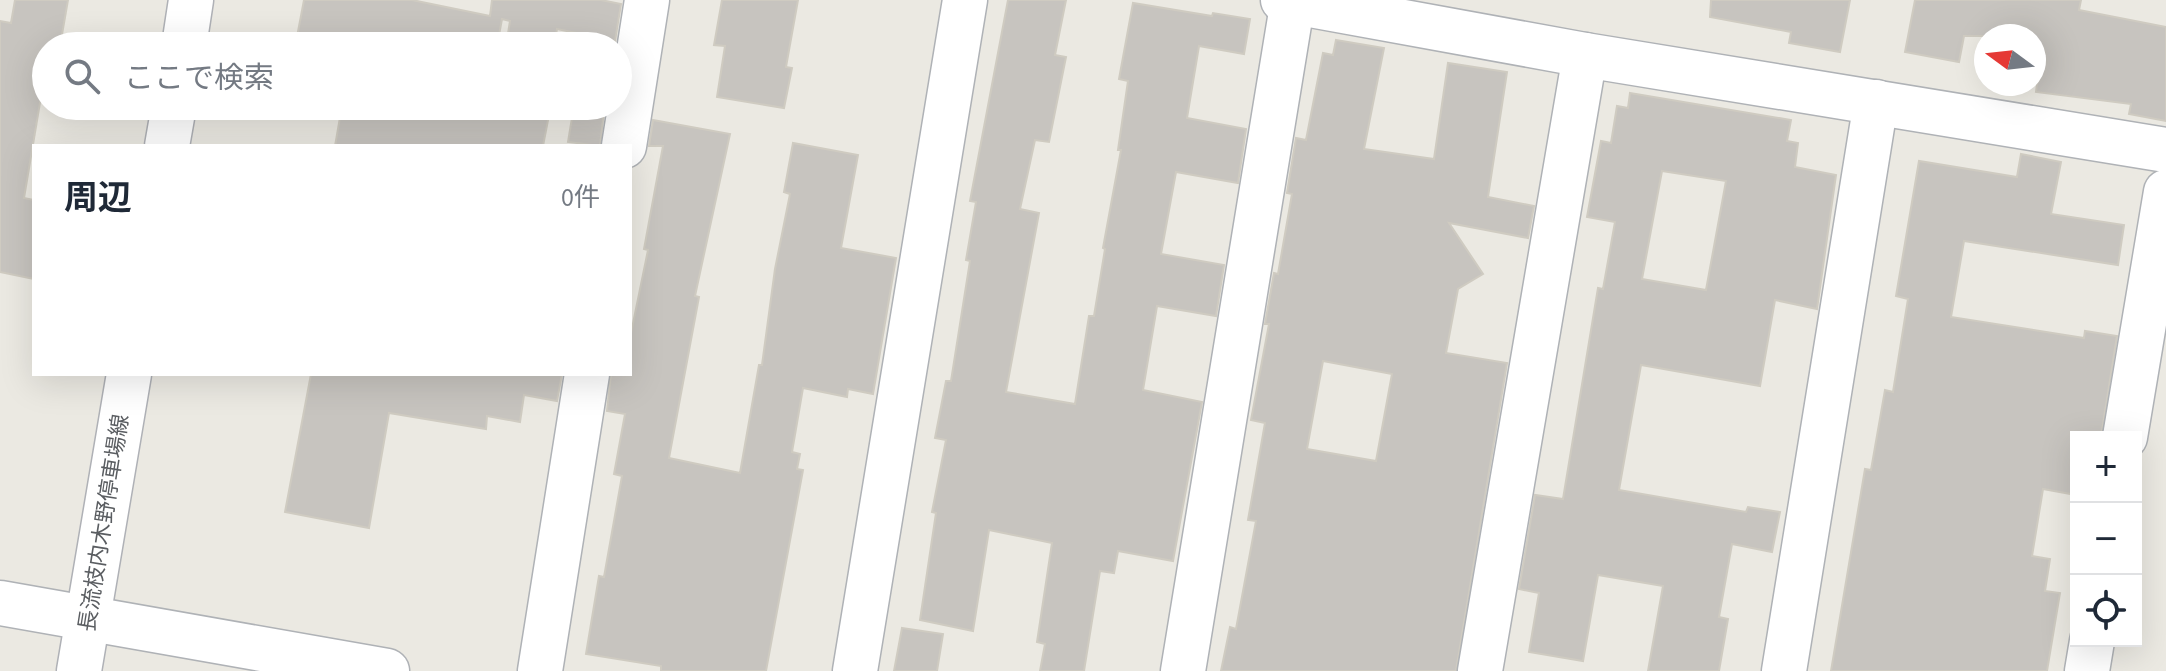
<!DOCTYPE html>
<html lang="ja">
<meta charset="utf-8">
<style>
body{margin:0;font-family:"Source Sans 3","Noto Sans JP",sans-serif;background:#f6f6f7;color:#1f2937}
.controls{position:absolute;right:24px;bottom:24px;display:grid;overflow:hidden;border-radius:0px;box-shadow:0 8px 32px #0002}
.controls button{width:72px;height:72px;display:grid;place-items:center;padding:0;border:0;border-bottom:2px solid #e0e1e3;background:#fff;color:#1f2937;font:40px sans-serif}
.compass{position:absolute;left:1974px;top:24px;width:72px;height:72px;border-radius:50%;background:#fff;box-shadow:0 8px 32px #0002;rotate:285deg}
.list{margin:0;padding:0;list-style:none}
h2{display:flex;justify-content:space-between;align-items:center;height:104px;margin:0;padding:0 32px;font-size:34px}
h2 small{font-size:26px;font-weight:400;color:#747a83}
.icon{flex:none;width:44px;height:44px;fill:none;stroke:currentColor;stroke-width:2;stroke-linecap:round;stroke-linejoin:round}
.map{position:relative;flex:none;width:2166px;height:671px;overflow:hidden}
.search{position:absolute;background:#fff;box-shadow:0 8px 32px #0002;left:32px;top:32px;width:600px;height:88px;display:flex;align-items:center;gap:20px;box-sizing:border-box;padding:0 28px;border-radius:44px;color:#747a83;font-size:30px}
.panel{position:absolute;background:#fff;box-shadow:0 8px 32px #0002;left:32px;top:144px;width:600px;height:232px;border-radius:0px}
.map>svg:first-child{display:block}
.building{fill:#c7c4bf;stroke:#cfcbc1;stroke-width:2;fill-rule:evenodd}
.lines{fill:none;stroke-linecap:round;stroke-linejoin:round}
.street-casing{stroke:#afb2b6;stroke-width:47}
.secondary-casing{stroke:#afb1b6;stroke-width:47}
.street{stroke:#fff;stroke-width:44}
.secondary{stroke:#fff;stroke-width:44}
.labels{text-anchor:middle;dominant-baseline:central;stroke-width:6;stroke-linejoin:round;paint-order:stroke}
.street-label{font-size:22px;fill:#5a5d61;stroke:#fff}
</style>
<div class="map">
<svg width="2166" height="671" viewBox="0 0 2166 671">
<rect width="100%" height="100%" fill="#ebe9e2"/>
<g class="building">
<path d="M15,0H68L60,46H46V67L24,198L34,200V279L0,272V21L11,23Z"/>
<path d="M304,0H412L490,16L492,0H601L621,4L615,41L557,29L554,46H506L510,21L502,19L497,46H316L296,42Z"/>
<path d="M722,0H798L786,67L792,68L784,108L717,97L725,46L714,45Z"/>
<path d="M1008,0H1066L1055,55L1066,57L1049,142L1035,140L1020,209L1039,213L1006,392L1075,404L1089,316H1094L1105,249L1103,248L1121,150H1118L1128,81L1119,79L1133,3L1212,16L1213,13L1250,19L1244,54L1199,46L1187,118L1246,129L1238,183L1176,172L1161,254L1224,265L1216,316L1157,306L1143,390L1202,402L1173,561L1118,551L1114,573L1100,571L1084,671H1040L1045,644L1037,642L1052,543L989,530L973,631L920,620L936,513L932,512L946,440L935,438L946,381H951L970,261L966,260L976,202L970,201Z"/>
<path d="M1711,0H1850L1840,52L1789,43L1791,32L1710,17Z"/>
<path d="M1915,0H2081L2079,10L2166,27V121L2129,114L2131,104L2036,92L2041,53L2034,52V36H1964L1959,62L1905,52Z"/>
<path d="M1336,40L1384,48L1364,149L1434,159L1448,63L1507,72L1488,197L1534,206L1528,238L1449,223L1483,274L1458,289L1446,353L1507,363L1456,671H1221L1230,627L1236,629L1256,521L1248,520L1265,423L1251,420L1269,324H1265L1274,273L1278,274L1292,194L1287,193L1296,138L1306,140L1323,53L1333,55ZM1323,361L1392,374L1376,461L1307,449Z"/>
<path d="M1630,93L1791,120L1787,141L1798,143L1795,167L1836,175L1817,309L1775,300L1760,386L1641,365L1619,490L1746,512L1748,507L1780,512L1772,552L1732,544L1719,617L1728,619L1719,671H1648L1663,586L1598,575L1583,661L1529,652L1539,593L1519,589L1535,495L1563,499L1598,288L1603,289L1615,222L1587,217L1601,141L1611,143L1617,106L1628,108ZM1662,171L1726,181L1706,290L1642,279Z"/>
<path d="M342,106H499L549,115L543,146H335Z"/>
<path d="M574,106L604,111L600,146L568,142Z"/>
<path d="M653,120L730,134L695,296L699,297L669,458L740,473L759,365H762L775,269L790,194L784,192L793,143L858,155L841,248L896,258L873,394L848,389L847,397L803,388L792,452L800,454L797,469L803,470L766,671H661V666L586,654L599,576L604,577L622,476L614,474L625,414L607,411L611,374H630V338L648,250L644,249L663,146H649Z"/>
<path d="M2021,154L2061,162L2051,214L2124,225L2118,265L1964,241L1951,317L2084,338L2085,331L2117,336L2101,437H2076V495L2043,489L2032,556L2050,559L2045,591L2060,593L2047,671H1831L1865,469L1871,470L1885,390L1893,392L1908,299L1896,296L1919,161L2017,177Z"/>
<path d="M311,374H562L557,401L524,395L520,422L487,416L486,429L389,413L369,528L285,512Z"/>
<path d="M902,628L943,634L937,671H894Z"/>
</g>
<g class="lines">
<g class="street-casing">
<g id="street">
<path d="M1283,0L1585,55L2166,150"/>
<path d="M624,146L647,0"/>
<path d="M2125,437L2166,192"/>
<path d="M0,603L387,671"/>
<path d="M540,671L587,374"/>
<path d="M855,671L965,0"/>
<path d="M1183,671L1293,0"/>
<path d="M1480,671L1585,55"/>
<path d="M1784,671L1876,102"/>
<path d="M2087,671L2092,641"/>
</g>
</g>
<g class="secondary-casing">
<g id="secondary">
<path d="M184,46L191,0"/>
<path d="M167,146L174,106"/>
<path d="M79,671L129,374"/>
</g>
</g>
<use href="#street" class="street"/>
<use href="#secondary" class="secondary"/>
</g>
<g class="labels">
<g class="street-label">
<text transform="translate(104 523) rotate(-81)">長流枝内木野停車場線</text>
</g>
</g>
</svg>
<div class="controls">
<button>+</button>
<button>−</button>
<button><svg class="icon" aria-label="locate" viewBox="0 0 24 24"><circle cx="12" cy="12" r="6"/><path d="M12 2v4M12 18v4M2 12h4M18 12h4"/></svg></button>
</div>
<svg class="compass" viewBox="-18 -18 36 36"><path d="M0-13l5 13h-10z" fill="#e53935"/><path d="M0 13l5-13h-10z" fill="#747a83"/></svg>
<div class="search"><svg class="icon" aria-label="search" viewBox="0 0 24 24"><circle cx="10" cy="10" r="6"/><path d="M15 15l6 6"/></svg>ここで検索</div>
<section class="panel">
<h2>周辺<small>0件</small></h2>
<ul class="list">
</ul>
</section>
</div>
